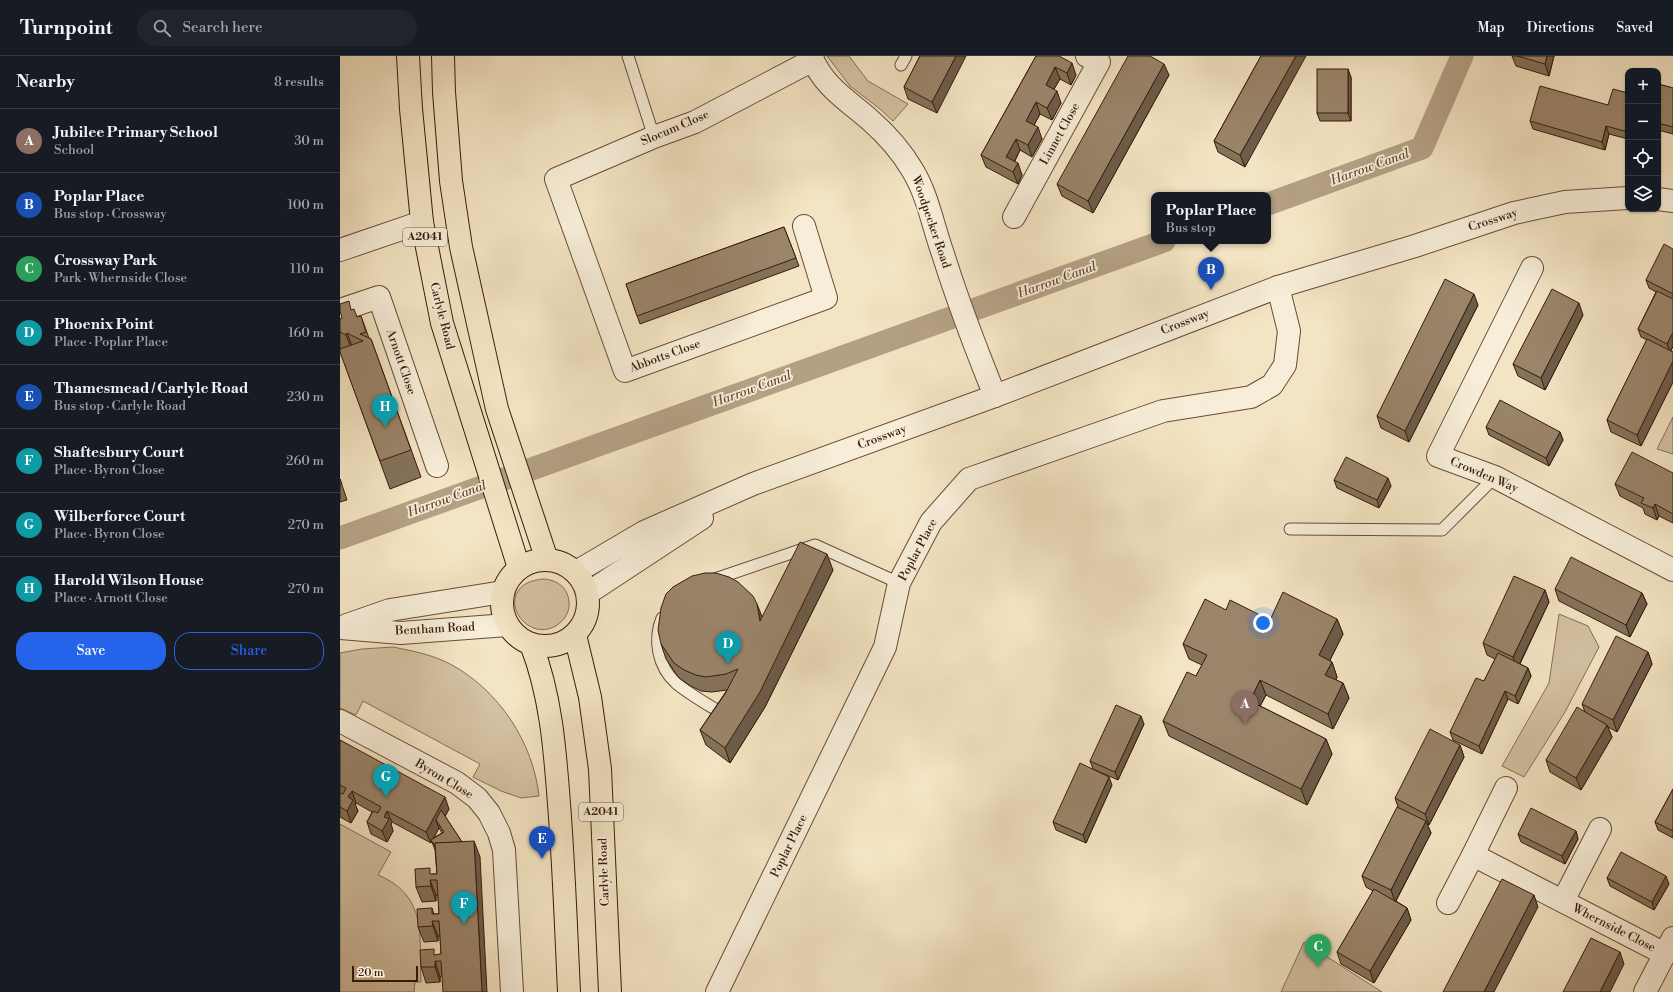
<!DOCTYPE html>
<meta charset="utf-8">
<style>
body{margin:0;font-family:"Libre Bodoni",serif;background:#20242c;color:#f1f3f6}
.controls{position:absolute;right:12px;top:12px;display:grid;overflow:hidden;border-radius:8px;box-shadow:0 1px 3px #0004}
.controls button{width:36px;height:36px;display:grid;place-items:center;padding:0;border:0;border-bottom:1px solid #363941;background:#171b24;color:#f1f3f6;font:20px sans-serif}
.scale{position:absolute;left:12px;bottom:10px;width:66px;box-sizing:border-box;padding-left:4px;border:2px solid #3a1b09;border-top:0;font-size:11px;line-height:14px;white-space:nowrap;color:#3a1b09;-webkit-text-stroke:3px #f7edd8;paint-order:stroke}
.you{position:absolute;left:923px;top:567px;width:14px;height:14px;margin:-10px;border:3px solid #fff;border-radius:50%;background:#1a73e8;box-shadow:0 0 0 6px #1a73e833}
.badge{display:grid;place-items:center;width:26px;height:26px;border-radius:50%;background:#2563eb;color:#fff;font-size:13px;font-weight:700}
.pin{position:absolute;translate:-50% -33px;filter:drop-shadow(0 1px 2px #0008)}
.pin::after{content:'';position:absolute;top:21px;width:14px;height:12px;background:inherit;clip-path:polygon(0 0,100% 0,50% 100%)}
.popup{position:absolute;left:811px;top:136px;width:120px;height:52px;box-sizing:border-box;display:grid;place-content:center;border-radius:8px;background:#171b24;filter:drop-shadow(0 1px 3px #0005);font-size:13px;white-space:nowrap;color:#9ea1a6}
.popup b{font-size:15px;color:#f1f3f6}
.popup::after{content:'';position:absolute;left:50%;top:100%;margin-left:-8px;border:8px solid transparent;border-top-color:#171b24}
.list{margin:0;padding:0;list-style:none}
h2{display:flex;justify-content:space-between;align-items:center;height:52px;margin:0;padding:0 16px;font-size:17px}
h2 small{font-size:13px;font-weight:400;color:#9ea1a6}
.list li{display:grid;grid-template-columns:26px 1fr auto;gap:12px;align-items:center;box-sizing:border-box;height:64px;padding:0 16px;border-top:1px solid #363941}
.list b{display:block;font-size:15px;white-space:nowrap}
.list p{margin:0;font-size:13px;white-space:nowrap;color:#9ea1a6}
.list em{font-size:13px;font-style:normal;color:#9ea1a6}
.actions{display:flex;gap:8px;padding:12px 16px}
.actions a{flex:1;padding:9px 0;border:1px solid #2563eb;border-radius:16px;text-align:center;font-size:14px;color:#2563eb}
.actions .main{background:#2563eb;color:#fff}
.icon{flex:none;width:22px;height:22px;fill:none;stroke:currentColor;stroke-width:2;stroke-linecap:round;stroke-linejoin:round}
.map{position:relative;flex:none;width:1333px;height:936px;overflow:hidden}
header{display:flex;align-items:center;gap:24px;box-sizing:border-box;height:56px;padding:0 20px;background:#171b24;border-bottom:1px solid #363941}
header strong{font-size:19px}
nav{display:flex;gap:22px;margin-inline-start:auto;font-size:14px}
.search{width:280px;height:36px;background:#20242c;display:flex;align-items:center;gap:10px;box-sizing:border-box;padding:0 14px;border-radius:22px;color:#9ea1a6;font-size:15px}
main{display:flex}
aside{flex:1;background:#171b24}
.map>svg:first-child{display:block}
.green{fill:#d4c2a3;stroke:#876e56}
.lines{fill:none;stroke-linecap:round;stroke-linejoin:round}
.canal{stroke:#b4a084;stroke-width:23}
.service-casing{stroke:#684d38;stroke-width:13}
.minor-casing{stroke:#684d38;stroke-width:24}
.tertiary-casing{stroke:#684d38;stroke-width:24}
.primary-casing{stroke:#3a1b09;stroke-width:24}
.service{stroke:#f7edd8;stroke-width:11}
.minor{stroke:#f7edd8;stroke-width:22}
.tertiary{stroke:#f7edd8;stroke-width:22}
.primary{stroke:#f3e4c3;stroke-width:22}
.wall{fill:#84725b;stroke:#3a1b09;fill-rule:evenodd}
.shaded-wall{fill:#6c5c4a;stroke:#3a1b09}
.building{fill:#9a846a;stroke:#3a1b09}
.labels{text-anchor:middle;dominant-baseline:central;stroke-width:3.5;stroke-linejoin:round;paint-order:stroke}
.shield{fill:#f7edd8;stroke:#735a47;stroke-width:1}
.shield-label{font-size:11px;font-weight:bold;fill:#3a1b09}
.street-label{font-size:12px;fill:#3a1b09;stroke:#f7edd8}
.water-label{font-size:13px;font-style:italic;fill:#654a34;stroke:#f7edd8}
</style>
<header>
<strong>Turnpoint</strong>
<div class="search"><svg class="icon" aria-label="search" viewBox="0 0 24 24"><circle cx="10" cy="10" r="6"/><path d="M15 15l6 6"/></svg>Search here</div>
<nav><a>Map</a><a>Directions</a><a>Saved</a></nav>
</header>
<main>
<aside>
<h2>Nearby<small>8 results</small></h2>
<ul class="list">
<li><span class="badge" style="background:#8d6e63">A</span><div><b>Jubilee Primary School</b><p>School</p></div><em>30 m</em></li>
<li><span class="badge" style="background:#1a4fb4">B</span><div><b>Poplar Place</b><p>Bus stop · Crossway</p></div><em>100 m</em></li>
<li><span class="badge" style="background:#2e9e5b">C</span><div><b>Crossway Park</b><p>Park · Whernside Close</p></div><em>110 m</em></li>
<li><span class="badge" style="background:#0f9aa8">D</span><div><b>Phoenix Point</b><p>Place · Poplar Place</p></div><em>160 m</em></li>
<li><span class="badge" style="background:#1a4fb4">E</span><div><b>Thamesmead / Carlyle Road</b><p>Bus stop · Carlyle Road</p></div><em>230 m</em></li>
<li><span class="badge" style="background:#0f9aa8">F</span><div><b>Shaftesbury Court</b><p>Place · Byron Close</p></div><em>260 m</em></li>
<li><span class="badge" style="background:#0f9aa8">G</span><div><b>Wilberforce Court</b><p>Place · Byron Close</p></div><em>270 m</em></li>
<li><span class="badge" style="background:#0f9aa8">H</span><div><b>Harold Wilson House</b><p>Place · Arnott Close</p></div><em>270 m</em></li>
</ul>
<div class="actions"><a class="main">Save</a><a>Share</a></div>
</aside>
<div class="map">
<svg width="1333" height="936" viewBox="0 0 1333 936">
<rect width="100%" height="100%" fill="#f3e4c3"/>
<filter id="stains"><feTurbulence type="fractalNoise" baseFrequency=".005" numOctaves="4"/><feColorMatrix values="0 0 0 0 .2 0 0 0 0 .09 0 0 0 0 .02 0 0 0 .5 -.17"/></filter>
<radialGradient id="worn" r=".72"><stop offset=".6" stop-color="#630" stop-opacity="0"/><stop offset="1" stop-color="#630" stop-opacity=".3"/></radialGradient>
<g class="green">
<path d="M487,0H509L528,25L568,48L553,65L540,53L510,30Z"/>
<path d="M1333,361V398L1317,393Z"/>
<path d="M202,523C216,523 228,531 229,546C230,554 226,561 221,566C192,592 155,545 187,527C191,525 197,524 202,523Z"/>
<path d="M1219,558L1248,570L1259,591L1225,656L1184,721L1162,710L1209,627Z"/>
<path d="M53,591C73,595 94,599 112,609C159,635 193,686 199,740L181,742L161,735L133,721L140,708L23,645L16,659L0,652V597L22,593Z"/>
<path d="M0,768L51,796L38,819C88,840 79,880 81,926H75L74,936H0Z"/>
<path d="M964,886L1042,936H941Z"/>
</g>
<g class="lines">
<g class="canal">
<path d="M928,148L1082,92L1122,0"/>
<path d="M0,482L824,185"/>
</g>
<g class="service-casing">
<g id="service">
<path d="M288,0L314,81"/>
<path d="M561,9L566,0"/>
<path d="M950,473L1102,474L1155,421"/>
<path d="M372,524L475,489L559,527"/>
<path d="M322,562C313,584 318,611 336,627C349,638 365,647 380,656"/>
</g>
</g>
<g class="minor-casing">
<g id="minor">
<path d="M471,0C484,31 506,43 530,64C546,78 562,96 573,115C588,140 593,170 603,198C618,246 636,293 655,340"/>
<path d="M674,161L759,6L747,0"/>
<path d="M464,170L486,242L285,315L216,123L314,81L355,66L473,4"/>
<path d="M0,194L82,166"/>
<path d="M1192,212L1098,400L1155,421L1333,514"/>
<path d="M0,254L39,241L97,410"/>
<path d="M0,665L117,727L137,742L149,757L159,777L164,794L172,936"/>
<path d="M1133,799L1166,732"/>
<path d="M1223,845L1260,773"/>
<path d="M1108,847L1133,799L1325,898"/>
<path d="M377,936L545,591L559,527L591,466L629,423L823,355L911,341L932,329L945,309L949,275L938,231"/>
<path d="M1305,936L1333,882"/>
</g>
</g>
<g class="tertiary-casing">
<g id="tertiary">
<path d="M1318,143L1333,145"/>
<path d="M236,516L304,476L413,428L655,340L938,231L1075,190L1174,157L1225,146L1288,142"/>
<path d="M248,537L362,462"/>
<path d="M7,569L50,554L163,536"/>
<path d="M0,572L61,577L167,569"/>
</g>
</g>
<g class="primary-casing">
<g id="primary">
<path d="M68,0L71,53L82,166L102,267L179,512"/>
<path d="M103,0L104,36L111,125L121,191L157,353L207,504"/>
<circle cx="205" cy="547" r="43"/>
<path d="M235,579L250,641L260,713L270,936"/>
<path d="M191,588C211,639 215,694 219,748C224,811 226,873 229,936"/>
</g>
</g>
<use href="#service" class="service"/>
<use href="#minor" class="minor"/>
<use href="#tertiary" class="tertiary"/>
<use href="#primary" class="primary"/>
</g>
<g class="wall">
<path d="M580,0L597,57L568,43L564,31Z"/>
<path d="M696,0L736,19L731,29L720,23L714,33L721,47L712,64L700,58L694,69L702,83L692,101L680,94L675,105L682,119L678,128L646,111L641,99Z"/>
<path d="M921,0L905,111L878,96L874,85Z"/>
<path d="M1172,0H1214L1209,20L1176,10Z"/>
<path d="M829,19L753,157L722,140L717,128Z"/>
<path d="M1011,21V65H980L977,57Z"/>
<path d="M1318,28L1333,32V78L1318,74Z"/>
<path d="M1288,37V83L1269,78L1265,94L1193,73L1190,65L1268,49Z"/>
<path d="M444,171L459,210L300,268L286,228Z"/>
<path d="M1333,193V290L1331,295L1333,296V326L1301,390L1271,376L1267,364L1307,284L1301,281L1298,273L1316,236L1309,232L1306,224Z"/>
<path d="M1138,249L1069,386L1041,372L1037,360Z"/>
<path d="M12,254L17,261L21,260L29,282L31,283L81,421L50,433L1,298H0V263L2,262Z"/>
<path d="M1243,259L1205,334L1178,320L1173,308Z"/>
<path d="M1146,371L1220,376L1223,384L1209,410L1149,379Z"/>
<path d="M1333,417V467L1319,460L1317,464L1305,458L1303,452L1280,440L1275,428Z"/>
<path d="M0,423L7,444L0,446Z"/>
<path d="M994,424L1051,430L1039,452L997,432Z"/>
<path d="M493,514L425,651L390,707L366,689L360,674L387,634L372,636L361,635L349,629L339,622L326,603L321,588L422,562Z"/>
<path d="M1215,533L1302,537L1307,548L1290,581L1219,545Z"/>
<path d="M1205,534L1209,546L1180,608L1188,612L1191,620L1178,648L1168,643L1142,698L1113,684L1110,676L1144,625L1155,603L1147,599L1143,587Z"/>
<path d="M886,554L930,564L997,563L1003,578L990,604L992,606L997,621L996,624L1003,627L1009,642L993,673L926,639L920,650L986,683L992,698L967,749L829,680L823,665L856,620L862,609L849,603L843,588Z"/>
<path d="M1308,596L1312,608L1277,676L1268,671L1272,681L1241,734L1210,716L1206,704L1245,656L1242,648Z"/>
<path d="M804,668L778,724L753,713L750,705Z"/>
<path d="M0,684L109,753L105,760L122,786L140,801L102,920L100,921V926L86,927L81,911L96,899L101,898L100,880H98V885L84,886L78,871L92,852L94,858H99L98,839H96V845L82,846L76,831L92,818H97L95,794L92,786L91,787L52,766L51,768L53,775L47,786L31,778L27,766L32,756L16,747L15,748L18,755L11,767L0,761ZM99,772L102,777L93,782Z"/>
<path d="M1120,689L1124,701L1089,769L1087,768L1091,777L1056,845L1067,852L1071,864L1034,927L1001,908L997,896L1033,835L1026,831L1022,820L1058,751L1055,742Z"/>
<path d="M772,729L746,787L716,774L713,766Z"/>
<path d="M1333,733V782L1318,774L1315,766Z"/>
<path d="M1236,775L1238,783L1225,808L1181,786L1178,778Z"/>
<path d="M1267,822L1329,828L1314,854L1270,830Z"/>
</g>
<g class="shaded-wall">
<path d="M616,0H626L597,57L592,46Z"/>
<path d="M956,0H966L905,111L900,99Z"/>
<path d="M1207,0H1214L1209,20L1205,8Z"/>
<path d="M732,7L736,19L731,29L727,17Z"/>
<path d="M824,8L829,19L753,157L748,145Z"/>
<path d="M715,11L720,23L710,40L706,29Z"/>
<path d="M1008,13L1011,21V65L1008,57Z"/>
<path d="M717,35L721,47L712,64L707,52Z"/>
<path d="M696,46L700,58L690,77L686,65Z"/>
<path d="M1266,70L1269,78L1265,94L1262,86Z"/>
<path d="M698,71L702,83L692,101L688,89Z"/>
<path d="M676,83L680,94L671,112L666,101Z"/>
<path d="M678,107L682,119L678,128L673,116Z"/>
<path d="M1134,238L1138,249L1069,386L1065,375Z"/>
<path d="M1239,247L1243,259L1205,334L1201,322Z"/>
<path d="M1333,276V290L1330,296L1327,288Z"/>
<path d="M7,277L18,305L17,307L6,279Z"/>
<path d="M1333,305V326L1301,390L1297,379Z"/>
<path d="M1220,376L1223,384L1209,410L1206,402Z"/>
<path d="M1048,422L1051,430L1039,452L1037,444Z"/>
<path d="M1315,448L1319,460L1317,464L1313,452Z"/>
<path d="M487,498L493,514L425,651L390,707L385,692Z"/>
<path d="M1205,534L1209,546L1177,613L1173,601Z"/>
<path d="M1302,537L1307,548L1290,581L1286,569Z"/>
<path d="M417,548L423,563L420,565Z"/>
<path d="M997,563L1003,578L985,614L979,599Z"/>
<path d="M1308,596L1312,608L1277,676L1273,664Z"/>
<path d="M992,606L997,621L991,634L985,619Z"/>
<path d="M1188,612L1191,620L1178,648L1175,640Z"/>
<path d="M920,624L926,639L915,660L910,645Z"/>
<path d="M1003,627L1009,642L993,673L988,658Z"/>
<path d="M1165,635L1168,643L1142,698L1139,690Z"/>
<path d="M801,660L804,668L778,724L775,716Z"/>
<path d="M1267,669L1272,681L1241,734L1236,722Z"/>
<path d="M986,683L992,698L967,749L961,733Z"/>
<path d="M1120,689L1124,701L1089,769L1085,758Z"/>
<path d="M769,721L772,729L746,787L743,779Z"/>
<path d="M12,735L16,747L15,748L18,755L11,767L7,755L8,741Z"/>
<path d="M105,741L109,753L100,770L96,764L99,772L91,787L86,776Z"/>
<path d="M47,755L52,766L51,768L53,775L47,786L42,775L44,761Z"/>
<path d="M1086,765L1091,777L1055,846L1051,834Z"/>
<path d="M1236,775L1238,783L1225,808L1222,800Z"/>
<path d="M134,785L140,801L147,936H142Z"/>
<path d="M1326,820L1329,828L1314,854L1312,846Z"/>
<path d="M90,824L96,839V845L91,830Z"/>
<path d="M1194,839L1198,851L1154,936H1144Z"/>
<path d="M1067,852L1071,864L1034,927L1030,915Z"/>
<path d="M92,865L98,880V885L93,870Z"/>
<path d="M1280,896L1284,908L1270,936H1260Z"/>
<path d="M95,905L100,921V926L95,911Z"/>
</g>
<g class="building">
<path d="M580,0H616L592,46L564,31Z"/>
<path d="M696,0H719L732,7L727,17L715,11L706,29L717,35L707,52L696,46L686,65L698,71L688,89L676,83L666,101L678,107L673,116L641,99Z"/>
<path d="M788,0H810L824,8L748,145L717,128Z"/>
<path d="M921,0H956L900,99L874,85Z"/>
<path d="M1177,0H1207L1205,8Z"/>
<rect x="977" y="13" width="31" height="44"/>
<path d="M1318,28L1333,32V71L1318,67Z"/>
<path d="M1200,30L1268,49L1273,33L1288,37V76L1266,70L1262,86L1190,65Z"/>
<path d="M444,171L456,202L297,260L286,228Z"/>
<path d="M1324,188L1333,193V238L1306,224Z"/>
<path d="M1105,223L1134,238L1065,375L1037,360Z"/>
<path d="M1212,233L1239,247L1201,322L1173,308Z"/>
<path d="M1317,235L1333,243V276L1327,288L1298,273Z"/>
<path d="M9,245L11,254L14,253L17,261L21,260L26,276L20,278L31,283L71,394L40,405L0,296V293L23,285L7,277L6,279L0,276V263L2,262L0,255V248Z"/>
<path d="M1307,283L1333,296V305L1297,379L1267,364Z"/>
<path d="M1160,344L1220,376L1206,402L1146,371Z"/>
<path d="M1292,396L1333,417V458L1315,448L1313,452L1301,447L1304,442L1275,428Z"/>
<path d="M1006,401L1048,422L1037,444L994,424Z"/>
<path d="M0,423L2,428L0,429Z"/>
<path d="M460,486L487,498L420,636L385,692L360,674L385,638L398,613L386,618L366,621L356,619L344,614L334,607L321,588L318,574L321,552L326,538L333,531L352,520L365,517H376L389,521L398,526L413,540L417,548L420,565Z"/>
<path d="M1231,501L1302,537L1286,569L1215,533Z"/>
<path d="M1174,520L1205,534L1173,601L1143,587Z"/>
<path d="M943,536L997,563L979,599L992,606L985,619L1003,627L988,658L920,624L910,645L986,683L961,733L823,665L847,616L856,620L867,599L843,588L865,543L886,554L890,544L930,564Z"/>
<path d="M1276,580L1308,596L1273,664L1242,648Z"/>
<path d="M1158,597L1188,612L1175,640L1165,635L1139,690L1110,676L1136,622L1144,625Z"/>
<path d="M776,649L801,660L775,716L750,705Z"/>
<path d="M1237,651L1267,669L1236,722L1206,704Z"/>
<path d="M1090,673L1120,689L1085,758L1055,742Z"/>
<path d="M0,684L105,741L86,776L47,755L44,761L49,763L42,775L27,766L33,755L38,757L41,751L12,735L8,741L13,744L7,755L0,751V737L3,738L6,732L0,729Z"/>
<path d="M740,707L769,721L743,779L713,766Z"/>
<path d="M1333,733V775L1315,766Z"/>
<path d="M1057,751L1086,765L1051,834L1022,820Z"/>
<path d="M1191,752L1236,775L1222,800L1178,778Z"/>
<path d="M101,754L122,786L103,787L102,786L101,787H95V790L91,784L104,776L96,764Z"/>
<path d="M134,785L142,936H103L101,905H95V911H81L80,894L94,893V899L101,898L99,865H92L93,870L78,871L77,853L92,852V858H99L97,824H90L91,830L76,831L75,813L90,812V818H97L95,787Z"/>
<path d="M1281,796L1326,820L1312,846L1267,822Z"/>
<path d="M1162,823L1194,839L1144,936H1103Z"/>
<path d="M1034,833L1067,852L1030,915L997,896Z"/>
<path d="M1251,882L1280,896L1260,936H1223Z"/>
</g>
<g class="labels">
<g class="shield">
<rect x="63" y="172" width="44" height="18" rx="3"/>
<rect x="239" y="747" width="44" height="18" rx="3"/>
</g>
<g class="shield-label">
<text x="85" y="181">A2041</text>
<text x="261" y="756">A2041</text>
</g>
<g class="street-label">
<text transform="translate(335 72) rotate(-23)">Slocum Close</text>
<text transform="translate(720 78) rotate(-61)">Linnet Close</text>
<text transform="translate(1153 164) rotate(-18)">Crossway</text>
<text transform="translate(591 166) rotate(71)">Woodpecker Road</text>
<text transform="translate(102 260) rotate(76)">Carlyle Road</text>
<text transform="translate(845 266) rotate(-21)">Crossway</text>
<text transform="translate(325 300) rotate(-20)">Abbotts Close</text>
<text transform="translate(61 306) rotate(71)">Arnott Close</text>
<text transform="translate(542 381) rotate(-20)">Crossway</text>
<text transform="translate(1144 419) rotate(23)">Crowden Way</text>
<text transform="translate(578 494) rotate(-62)">Poplar Place</text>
<text transform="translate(95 573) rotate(-3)">Bentham Road</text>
<text transform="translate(104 723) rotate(31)">Byron Close</text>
<text transform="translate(449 790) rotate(-64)">Poplar Place</text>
<text transform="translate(264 816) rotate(-92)">Carlyle Road</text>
<text transform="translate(1274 872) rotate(27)">Whernside Close</text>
</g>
<g class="water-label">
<text transform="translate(1030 111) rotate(-20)">Harrow Canal</text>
<text transform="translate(717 224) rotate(-20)">Harrow Canal</text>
<text transform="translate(412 333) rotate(-20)">Harrow Canal</text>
<text transform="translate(107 443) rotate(-20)">Harrow Canal</text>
</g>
</g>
<rect width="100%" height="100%" filter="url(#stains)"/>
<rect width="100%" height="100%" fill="url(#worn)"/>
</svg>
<div class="controls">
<button>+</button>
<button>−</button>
<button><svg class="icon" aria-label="locate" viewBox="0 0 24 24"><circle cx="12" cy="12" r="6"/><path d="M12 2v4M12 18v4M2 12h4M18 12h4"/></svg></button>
<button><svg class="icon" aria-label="layers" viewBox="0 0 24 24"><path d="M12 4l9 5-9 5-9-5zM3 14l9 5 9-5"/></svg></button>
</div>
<div class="scale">20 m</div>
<div class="you"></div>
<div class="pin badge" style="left:905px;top:668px;background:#8d6e63">A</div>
<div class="pin badge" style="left:871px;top:234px;background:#1a4fb4">B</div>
<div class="popup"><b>Poplar Place</b>Bus stop</div>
<div class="pin badge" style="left:978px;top:911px;background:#2e9e5b">C</div>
<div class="pin badge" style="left:388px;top:608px;background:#0f9aa8">D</div>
<div class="pin badge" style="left:202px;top:803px;background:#1a4fb4">E</div>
<div class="pin badge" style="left:124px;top:868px;background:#0f9aa8">F</div>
<div class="pin badge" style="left:46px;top:741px;background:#0f9aa8">G</div>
<div class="pin badge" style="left:45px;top:371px;background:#0f9aa8">H</div>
</div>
</main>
